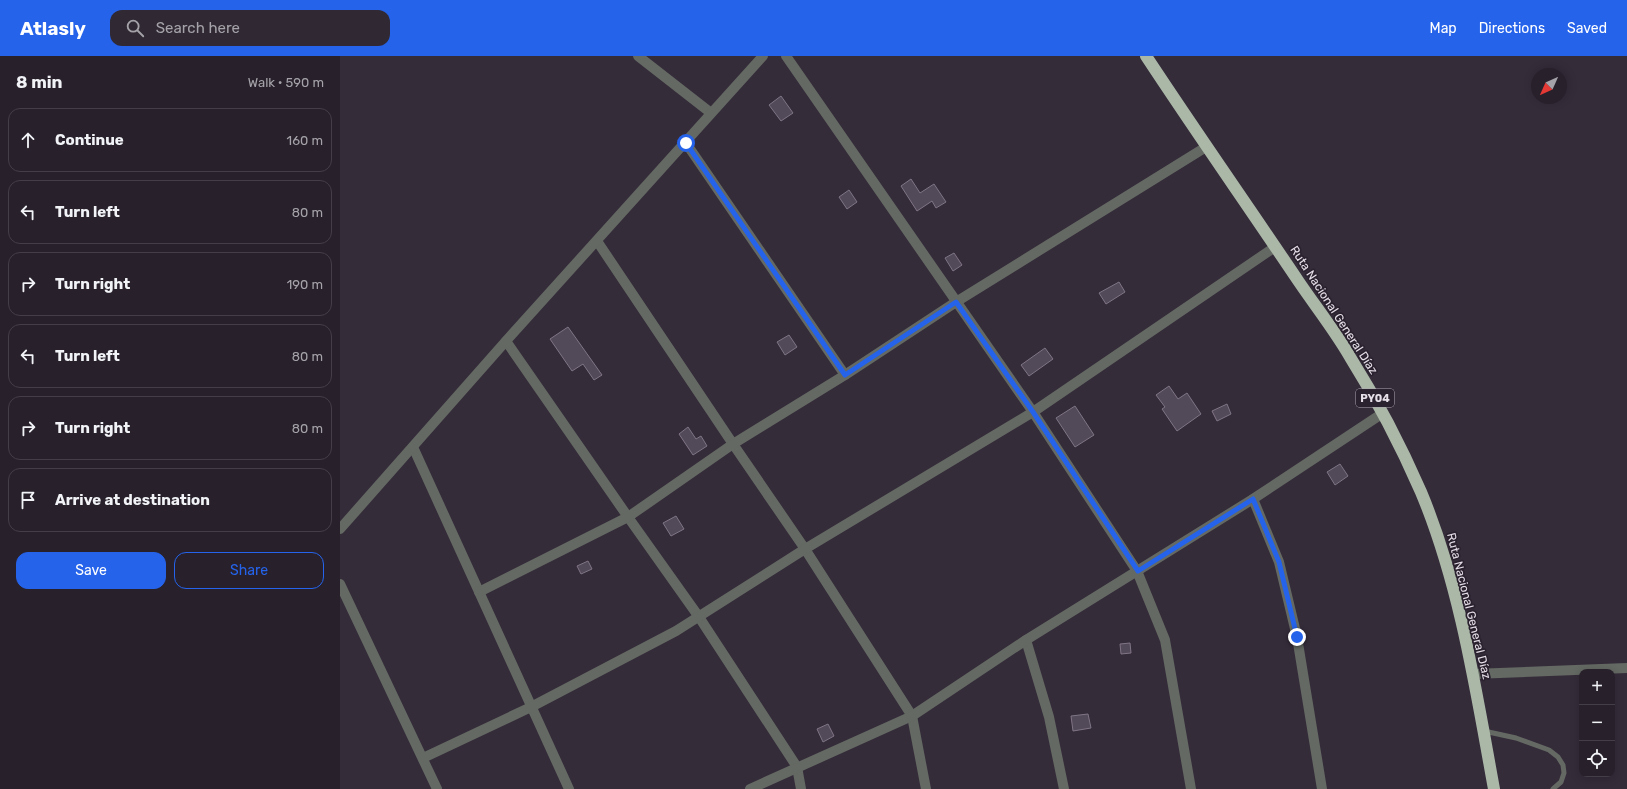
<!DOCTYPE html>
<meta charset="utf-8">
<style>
body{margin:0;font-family:Rubik,sans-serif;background:#302934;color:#f1f3f6}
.controls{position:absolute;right:12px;bottom:12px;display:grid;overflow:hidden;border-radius:8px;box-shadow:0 2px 10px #0003}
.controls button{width:36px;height:36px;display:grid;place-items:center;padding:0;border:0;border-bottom:1px solid #443e48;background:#28212c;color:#f1f3f6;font:20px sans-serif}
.compass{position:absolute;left:1191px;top:12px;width:36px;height:36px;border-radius:50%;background:#28212c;box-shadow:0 2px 10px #0003;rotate:225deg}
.stop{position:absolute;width:12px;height:12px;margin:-9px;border:3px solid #2563eb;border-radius:50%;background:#fff}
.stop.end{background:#2563eb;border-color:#fff;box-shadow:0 1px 4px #0008}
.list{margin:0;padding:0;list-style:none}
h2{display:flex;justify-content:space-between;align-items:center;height:52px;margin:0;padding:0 16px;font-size:17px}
h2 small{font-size:13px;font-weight:400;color:#a5a3a9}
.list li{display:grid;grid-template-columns:26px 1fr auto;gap:12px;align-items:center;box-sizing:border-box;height:64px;margin:0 8px 8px;padding:0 8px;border:1px solid #443e48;border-radius:12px}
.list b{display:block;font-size:15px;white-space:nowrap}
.list em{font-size:13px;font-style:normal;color:#a5a3a9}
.actions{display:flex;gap:8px;padding:12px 16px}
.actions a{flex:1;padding:9px 0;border:1px solid #2563eb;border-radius:12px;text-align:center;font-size:14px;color:#2563eb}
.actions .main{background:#2563eb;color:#fff}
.icon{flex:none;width:22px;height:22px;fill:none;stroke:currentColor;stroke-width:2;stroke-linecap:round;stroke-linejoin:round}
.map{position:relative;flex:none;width:1287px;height:733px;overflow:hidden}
header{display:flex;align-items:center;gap:24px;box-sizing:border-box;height:56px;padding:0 20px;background:#2563eb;color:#fff}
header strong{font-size:19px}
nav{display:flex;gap:22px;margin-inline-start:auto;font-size:14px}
.search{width:280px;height:36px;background:#302934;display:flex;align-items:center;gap:10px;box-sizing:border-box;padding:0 14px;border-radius:12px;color:#a5a3a9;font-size:15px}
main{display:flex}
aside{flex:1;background:#28212c}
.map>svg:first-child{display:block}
.building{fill:#534a59;stroke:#7f7585}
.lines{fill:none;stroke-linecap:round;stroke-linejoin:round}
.lane{stroke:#646963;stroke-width:5}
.street{stroke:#646963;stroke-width:10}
.highway{stroke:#abb8a8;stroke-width:12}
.route{stroke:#2563eb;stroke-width:5}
.labels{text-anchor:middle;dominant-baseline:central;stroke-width:3.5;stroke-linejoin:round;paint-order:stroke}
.shield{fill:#2b222f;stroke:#aea7b1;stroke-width:1}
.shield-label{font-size:11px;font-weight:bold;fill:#e6e0e9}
.street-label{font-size:12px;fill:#e6e0e9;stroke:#2b222f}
</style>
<header>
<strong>Atlasly</strong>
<div class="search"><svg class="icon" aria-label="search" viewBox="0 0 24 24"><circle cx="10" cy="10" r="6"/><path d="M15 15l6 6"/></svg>Search here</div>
<nav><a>Map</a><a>Directions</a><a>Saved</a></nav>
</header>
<main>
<aside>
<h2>8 min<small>Walk · 590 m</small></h2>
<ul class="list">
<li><svg class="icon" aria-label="ahead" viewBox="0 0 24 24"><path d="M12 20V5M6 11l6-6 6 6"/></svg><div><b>Continue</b></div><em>160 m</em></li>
<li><svg class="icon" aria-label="left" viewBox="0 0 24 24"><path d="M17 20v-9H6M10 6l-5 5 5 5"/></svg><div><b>Turn left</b></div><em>80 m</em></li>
<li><svg class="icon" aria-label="right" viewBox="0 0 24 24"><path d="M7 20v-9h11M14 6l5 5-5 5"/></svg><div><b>Turn right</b></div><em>190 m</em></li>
<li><svg class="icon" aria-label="left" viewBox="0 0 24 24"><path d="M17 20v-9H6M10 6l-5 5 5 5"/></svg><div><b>Turn left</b></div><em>80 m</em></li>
<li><svg class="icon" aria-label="right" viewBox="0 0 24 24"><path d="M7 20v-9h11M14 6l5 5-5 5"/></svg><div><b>Turn right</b></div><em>80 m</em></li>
<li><svg class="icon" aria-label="arrive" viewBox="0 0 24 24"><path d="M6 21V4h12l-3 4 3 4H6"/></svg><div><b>Arrive at destination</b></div></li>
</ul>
<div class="actions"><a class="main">Save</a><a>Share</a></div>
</aside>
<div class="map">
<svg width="1287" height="733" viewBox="0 0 1287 733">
<rect width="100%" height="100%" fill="#352c3a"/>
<g class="building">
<path d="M441,40L453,57L441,65L429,49Z"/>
<path d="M571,123L580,137L594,128L606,146L596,152L592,145L577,155L561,130Z"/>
<path d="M509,134L517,146L507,153L499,141Z"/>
<path d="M614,197L622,209L613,215L605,202Z"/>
<path d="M779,226L785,236L766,248L759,237Z"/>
<path d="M228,271L262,319L254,324L243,308L232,315L210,283Z"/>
<path d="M449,279L457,291L445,299L437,286Z"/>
<path d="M705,292L713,303L689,320L681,309Z"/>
<path d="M829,330L838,343L847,337L861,358L837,375L822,353L825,351L816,339Z"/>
<path d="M887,348L891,358L877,365L872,355Z"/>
<path d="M735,350L754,379L735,391L716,362Z"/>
<path d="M348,371L356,383L361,380L367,390L353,399L339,378Z"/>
<path d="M1000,408L1008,420L995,429L987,416Z"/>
<path d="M336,460L344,473L331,480L323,467Z"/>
<path d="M248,505L252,513L241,518L237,510Z"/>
<path d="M790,587L791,597L781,598L780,588Z"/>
<path d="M748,658L751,672L733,675L731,660Z"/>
<path d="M488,668L494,680L483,686L477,673Z"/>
</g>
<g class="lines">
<path class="lane" d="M1144,675L1176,682L1209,694L1218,701L1223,709L1224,717L1221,726L1213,733"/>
<g class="street">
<path d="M298,0L371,57"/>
<path d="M446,0L693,356L797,515L825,584L851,733"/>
<path d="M346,87L505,319"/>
<path d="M257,185L393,388L465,493L572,660L586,733"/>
<path d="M166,285L288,461L359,561L457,711L461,733"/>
<path d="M73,391L229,733"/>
<path d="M913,443L939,506L957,581L982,733"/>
<path d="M0,473L166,285L423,0"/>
<path d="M0,528L97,733"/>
<path d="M139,536L288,461L393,388L505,319L616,246L866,91"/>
<path d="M686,584L709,661L724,733"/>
<path d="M1133,618L1287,612"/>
<path d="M83,702L191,651L336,575L465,493L693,356L935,191"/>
<path d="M410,733L572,660L686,584L913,443L1043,357"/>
</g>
<path class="highway" d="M806,0C856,76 908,150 959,226C976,251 995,275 1010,301C1037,344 1061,390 1081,436C1120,529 1136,635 1154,733"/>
</g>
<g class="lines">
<path class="route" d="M346,87L505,319L616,246L693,356L798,515L913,443L939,506L957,581"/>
</g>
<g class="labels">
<rect class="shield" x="1016" y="333" width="38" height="18" rx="3"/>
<g class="shield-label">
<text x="1035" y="342">PY04</text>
</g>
<g class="street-label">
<text transform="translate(994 254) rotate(57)">Ruta Nacional General Díaz</text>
<text transform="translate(1129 550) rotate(76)">Ruta Nacional General Díaz</text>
</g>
</g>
</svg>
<div class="controls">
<button>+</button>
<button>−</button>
<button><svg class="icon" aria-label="locate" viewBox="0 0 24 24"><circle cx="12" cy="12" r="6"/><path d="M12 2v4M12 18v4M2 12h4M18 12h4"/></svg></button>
</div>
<svg class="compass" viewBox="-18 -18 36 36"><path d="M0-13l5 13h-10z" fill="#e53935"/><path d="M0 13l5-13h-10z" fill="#a5a3a9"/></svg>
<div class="stop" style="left:346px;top:87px"></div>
<div class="stop end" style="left:957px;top:581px"></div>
</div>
</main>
